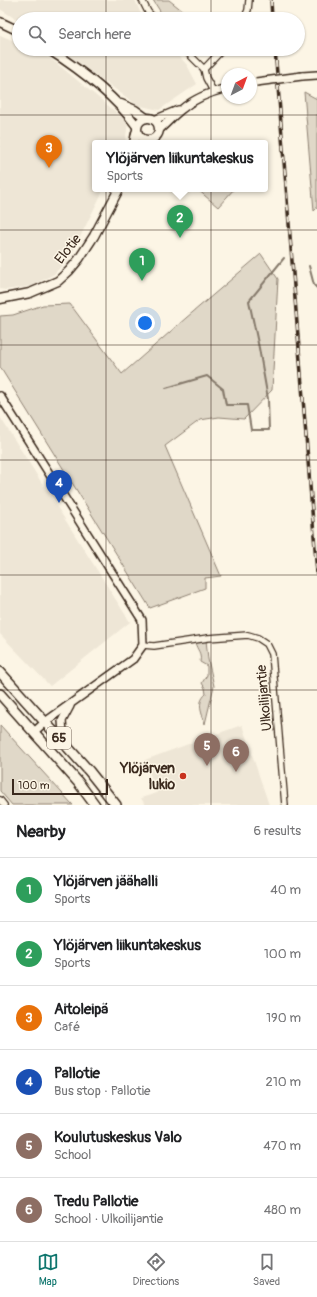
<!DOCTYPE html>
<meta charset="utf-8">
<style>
body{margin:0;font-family:Pangolin,sans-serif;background:#f2f2f2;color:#202124}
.compass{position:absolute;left:221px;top:68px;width:36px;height:36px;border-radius:50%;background:#fff;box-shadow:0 1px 3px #0004;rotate:41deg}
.scale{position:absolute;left:12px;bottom:10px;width:96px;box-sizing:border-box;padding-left:4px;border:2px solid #3b2a1e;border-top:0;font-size:11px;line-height:14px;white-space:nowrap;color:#3b2a1e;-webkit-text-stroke:3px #fcf5e5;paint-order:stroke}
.you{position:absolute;left:145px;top:323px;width:14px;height:14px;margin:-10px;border:3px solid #fff;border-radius:50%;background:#1a73e8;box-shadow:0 0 0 6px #1a73e833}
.badge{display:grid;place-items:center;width:26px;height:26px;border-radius:50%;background:#0f766e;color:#fff;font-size:13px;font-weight:700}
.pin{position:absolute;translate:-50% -33px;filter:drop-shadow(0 1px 2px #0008)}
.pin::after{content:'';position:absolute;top:21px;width:14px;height:12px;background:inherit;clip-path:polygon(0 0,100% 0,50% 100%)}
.popup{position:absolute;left:92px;top:140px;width:176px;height:52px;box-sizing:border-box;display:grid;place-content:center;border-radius:4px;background:#fff;filter:drop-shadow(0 1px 3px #0005);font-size:13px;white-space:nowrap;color:#757577}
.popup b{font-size:15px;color:#202124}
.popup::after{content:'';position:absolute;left:50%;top:100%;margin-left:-8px;border:8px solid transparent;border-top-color:#fff}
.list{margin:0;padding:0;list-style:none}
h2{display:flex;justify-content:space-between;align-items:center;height:52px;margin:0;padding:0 16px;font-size:17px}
h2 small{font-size:13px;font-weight:400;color:#757577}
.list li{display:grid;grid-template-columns:26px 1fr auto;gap:12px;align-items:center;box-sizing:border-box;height:64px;padding:0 16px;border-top:1px solid #e0e0e0}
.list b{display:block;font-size:15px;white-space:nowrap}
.list p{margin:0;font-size:13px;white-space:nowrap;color:#757577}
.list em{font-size:13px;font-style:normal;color:#757577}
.icon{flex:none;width:22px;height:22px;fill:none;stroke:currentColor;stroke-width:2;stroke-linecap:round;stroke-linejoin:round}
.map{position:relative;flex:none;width:317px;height:805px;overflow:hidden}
.search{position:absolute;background:#fff;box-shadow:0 1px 3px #0004;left:12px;right:12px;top:12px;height:44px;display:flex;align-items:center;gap:10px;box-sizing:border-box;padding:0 14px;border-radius:22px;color:#757577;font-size:15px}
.sheet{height:436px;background:#fff}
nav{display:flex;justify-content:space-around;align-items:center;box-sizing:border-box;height:56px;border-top:1px solid #e0e0e0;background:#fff;font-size:11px;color:#757577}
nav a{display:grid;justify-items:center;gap:2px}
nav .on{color:#0f766e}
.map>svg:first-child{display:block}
.built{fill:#eee6d6}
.green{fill:#e0d8c8;stroke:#8e8173}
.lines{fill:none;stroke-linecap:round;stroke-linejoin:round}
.stream{stroke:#85796b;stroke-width:2}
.minor-casing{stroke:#3b2a1e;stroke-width:8}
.tertiary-casing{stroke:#3b2a1e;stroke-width:10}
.secondary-casing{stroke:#3b2a1e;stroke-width:11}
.trunk-casing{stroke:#3b2a1e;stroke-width:12}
.minor{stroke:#fcf5e5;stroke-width:5.5}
.tertiary{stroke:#fcf5e5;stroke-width:7}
.secondary{stroke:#fcf5e5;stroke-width:8}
.trunk{stroke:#fcf5e5;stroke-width:9}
.rail-casing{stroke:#3b2a1e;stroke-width:3.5}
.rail{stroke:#fcf5e5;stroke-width:2;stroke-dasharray:6;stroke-linecap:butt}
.tertiary-bridge-casing{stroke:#3b2a1e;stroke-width:10;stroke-linecap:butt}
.tertiary-bridge{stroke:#fcf5e5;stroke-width:7}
.grid{fill:none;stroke:#3b2a1e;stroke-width:1;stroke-opacity:0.55}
.poi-dot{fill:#c8321e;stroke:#fcf5e5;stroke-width:1.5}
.labels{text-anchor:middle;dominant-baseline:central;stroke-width:3;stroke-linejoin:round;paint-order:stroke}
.shield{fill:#fcf5e5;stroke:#75675a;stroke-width:1}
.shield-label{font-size:13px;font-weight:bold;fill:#3b2a1e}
.street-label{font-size:14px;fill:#3b2a1e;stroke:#fcf5e5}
.poi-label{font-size:14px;font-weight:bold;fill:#3b2a1e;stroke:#fcf5e5;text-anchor:end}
</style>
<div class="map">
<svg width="317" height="805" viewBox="0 0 317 805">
<rect width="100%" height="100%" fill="#fcf5e5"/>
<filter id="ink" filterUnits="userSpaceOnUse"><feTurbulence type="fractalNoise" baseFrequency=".025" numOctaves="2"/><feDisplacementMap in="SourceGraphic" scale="8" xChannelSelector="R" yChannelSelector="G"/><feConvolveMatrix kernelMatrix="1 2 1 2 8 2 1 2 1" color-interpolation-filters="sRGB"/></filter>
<g filter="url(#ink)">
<g class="built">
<path d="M0,0H135L140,12L146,19H19V21L0,9Z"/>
<path d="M0,35L19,43V49H31L50,58L128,122L125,143H95V189H104L70,257L54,274L32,286L6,290L0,289Z"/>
<path d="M60,49H173L187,65L197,84L159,110L137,105Z"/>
<path d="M0,417L130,622L50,686L0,634Z"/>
<path d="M242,725L269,805H145L141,798L157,793L145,760L202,739Z"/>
</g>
<g class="green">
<path d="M153,0H169L193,19H165Z"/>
<path d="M304,92L317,99V208L314,211Z"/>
<path d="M197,189H234L218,207Z"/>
<path d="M261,254L278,279L272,390L244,419L219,417L200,420L165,446L221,576L205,578V588L150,608L0,367V316L13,315L43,305L70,304L122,374L186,318Z"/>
<path d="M206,640L208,659L214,686L205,724C202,713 196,703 206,694L205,688L202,683L207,675V666L200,662C202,652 197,651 195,642Z"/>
<path d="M0,725L72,804L73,805H12L0,791Z"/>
</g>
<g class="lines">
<g class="stream">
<path d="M309,266L314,285L317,288"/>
<path d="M166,388L207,376L223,389L226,405H247L251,430H269L268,399L259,348L249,301L284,258"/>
</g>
<g class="minor-casing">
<g id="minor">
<path d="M142,0L148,12L155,19"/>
<path d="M244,19L248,10L249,0"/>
<path d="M184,49L204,69L206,78L213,91"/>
<path d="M204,69L223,49"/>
<path d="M143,645L154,646L208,638L248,635L258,638L267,644L272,654L285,805"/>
<path d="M0,800L4,805"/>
</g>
</g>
<g class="tertiary-casing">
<g id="tertiary">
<path d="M302,76L317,75"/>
<path d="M154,120L178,110"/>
<path d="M159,130C167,123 174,115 182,109C195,98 211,92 227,88"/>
<path d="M0,396L142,620L143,645L133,659L45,722L34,732"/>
<path d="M64,744L62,721L70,706"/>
</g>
</g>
<g class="secondary-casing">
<g id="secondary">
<path d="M0,22L19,31"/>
<path d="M48,49C81,70 113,94 136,125"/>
<path d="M121,104L135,110L146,118"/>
<circle cx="148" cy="129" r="11"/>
<path d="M134,143L136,133"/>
<path d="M0,299L30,293L58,281L69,271L79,259L94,236L119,189"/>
</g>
</g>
<g class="trunk-casing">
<g id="trunk">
<path d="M0,672L89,771L116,805"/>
<path d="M0,694L78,782L95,805"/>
</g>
</g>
<use href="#minor" class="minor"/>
<use href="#tertiary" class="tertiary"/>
<use href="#secondary" class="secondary"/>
<use href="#trunk" class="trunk"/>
<g class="rail-casing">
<g id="rail">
<path d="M271,0L272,19"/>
<path d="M275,49L317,573"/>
</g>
</g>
<use href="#rail" class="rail"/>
<g class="tertiary-bridge-casing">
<path id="tertiary-bridge" d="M256,82L302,76"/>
</g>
<use href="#tertiary-bridge" class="tertiary-bridge"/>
</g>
</g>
<path class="grid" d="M106,0V19M211,0V19M106,49V805M211,49V805M0,115H317M0,230H317M0,345H317M0,460H317M0,575H317M0,690H317"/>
<circle class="poi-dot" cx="183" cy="776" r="4"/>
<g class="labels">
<rect class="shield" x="47" y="727" width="24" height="22" rx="3"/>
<g class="shield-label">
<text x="59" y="738">65</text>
</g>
<g class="street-label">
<text transform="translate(68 249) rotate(-52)">Elotie</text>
<text transform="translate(264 698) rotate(-95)">Ulkoilijantie</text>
</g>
<g class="poi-label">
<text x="175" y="768">Ylöjärven<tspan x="175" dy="16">lukio</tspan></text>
</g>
</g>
</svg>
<svg class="compass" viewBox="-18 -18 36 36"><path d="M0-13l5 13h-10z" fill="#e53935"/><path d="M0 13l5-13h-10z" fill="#757577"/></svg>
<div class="scale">100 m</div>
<div class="you"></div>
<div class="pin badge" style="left:142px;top:281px;background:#2e9e5b">1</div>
<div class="pin badge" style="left:180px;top:238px;background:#2e9e5b">2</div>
<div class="popup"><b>Ylöjärven liikuntakeskus</b>Sports</div>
<div class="pin badge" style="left:49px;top:168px;background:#e8710a">3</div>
<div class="pin badge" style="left:59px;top:503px;background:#1a4fb4">4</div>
<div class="pin badge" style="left:207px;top:766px;background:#8d6e63">5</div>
<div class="pin badge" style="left:236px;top:772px;background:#8d6e63">6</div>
<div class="search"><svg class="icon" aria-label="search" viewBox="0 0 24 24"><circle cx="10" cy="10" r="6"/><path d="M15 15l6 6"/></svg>Search here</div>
</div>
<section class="sheet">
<h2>Nearby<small>6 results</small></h2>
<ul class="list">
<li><span class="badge" style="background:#2e9e5b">1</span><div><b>Ylöjärven jäähalli</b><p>Sports</p></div><em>40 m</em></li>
<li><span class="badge" style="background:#2e9e5b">2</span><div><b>Ylöjärven liikuntakeskus</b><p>Sports</p></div><em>100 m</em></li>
<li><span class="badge" style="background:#e8710a">3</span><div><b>Aitoleipä</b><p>Café</p></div><em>190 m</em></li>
<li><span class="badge" style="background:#1a4fb4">4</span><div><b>Pallotie</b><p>Bus stop · Pallotie</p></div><em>210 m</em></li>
<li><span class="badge" style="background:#8d6e63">5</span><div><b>Koulutuskeskus Valo</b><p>School</p></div><em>470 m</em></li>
<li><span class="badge" style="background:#8d6e63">6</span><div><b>Tredu Pallotie</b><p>School · Ulkoilijantie</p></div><em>480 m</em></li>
</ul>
</section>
<nav>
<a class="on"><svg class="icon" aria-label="map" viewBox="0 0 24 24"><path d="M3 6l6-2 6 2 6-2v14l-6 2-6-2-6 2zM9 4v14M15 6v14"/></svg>Map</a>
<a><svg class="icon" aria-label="directions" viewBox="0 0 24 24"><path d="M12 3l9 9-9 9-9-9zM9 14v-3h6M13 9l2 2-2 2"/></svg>Directions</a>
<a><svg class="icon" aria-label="saved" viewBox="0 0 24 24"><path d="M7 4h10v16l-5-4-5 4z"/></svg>Saved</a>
</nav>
